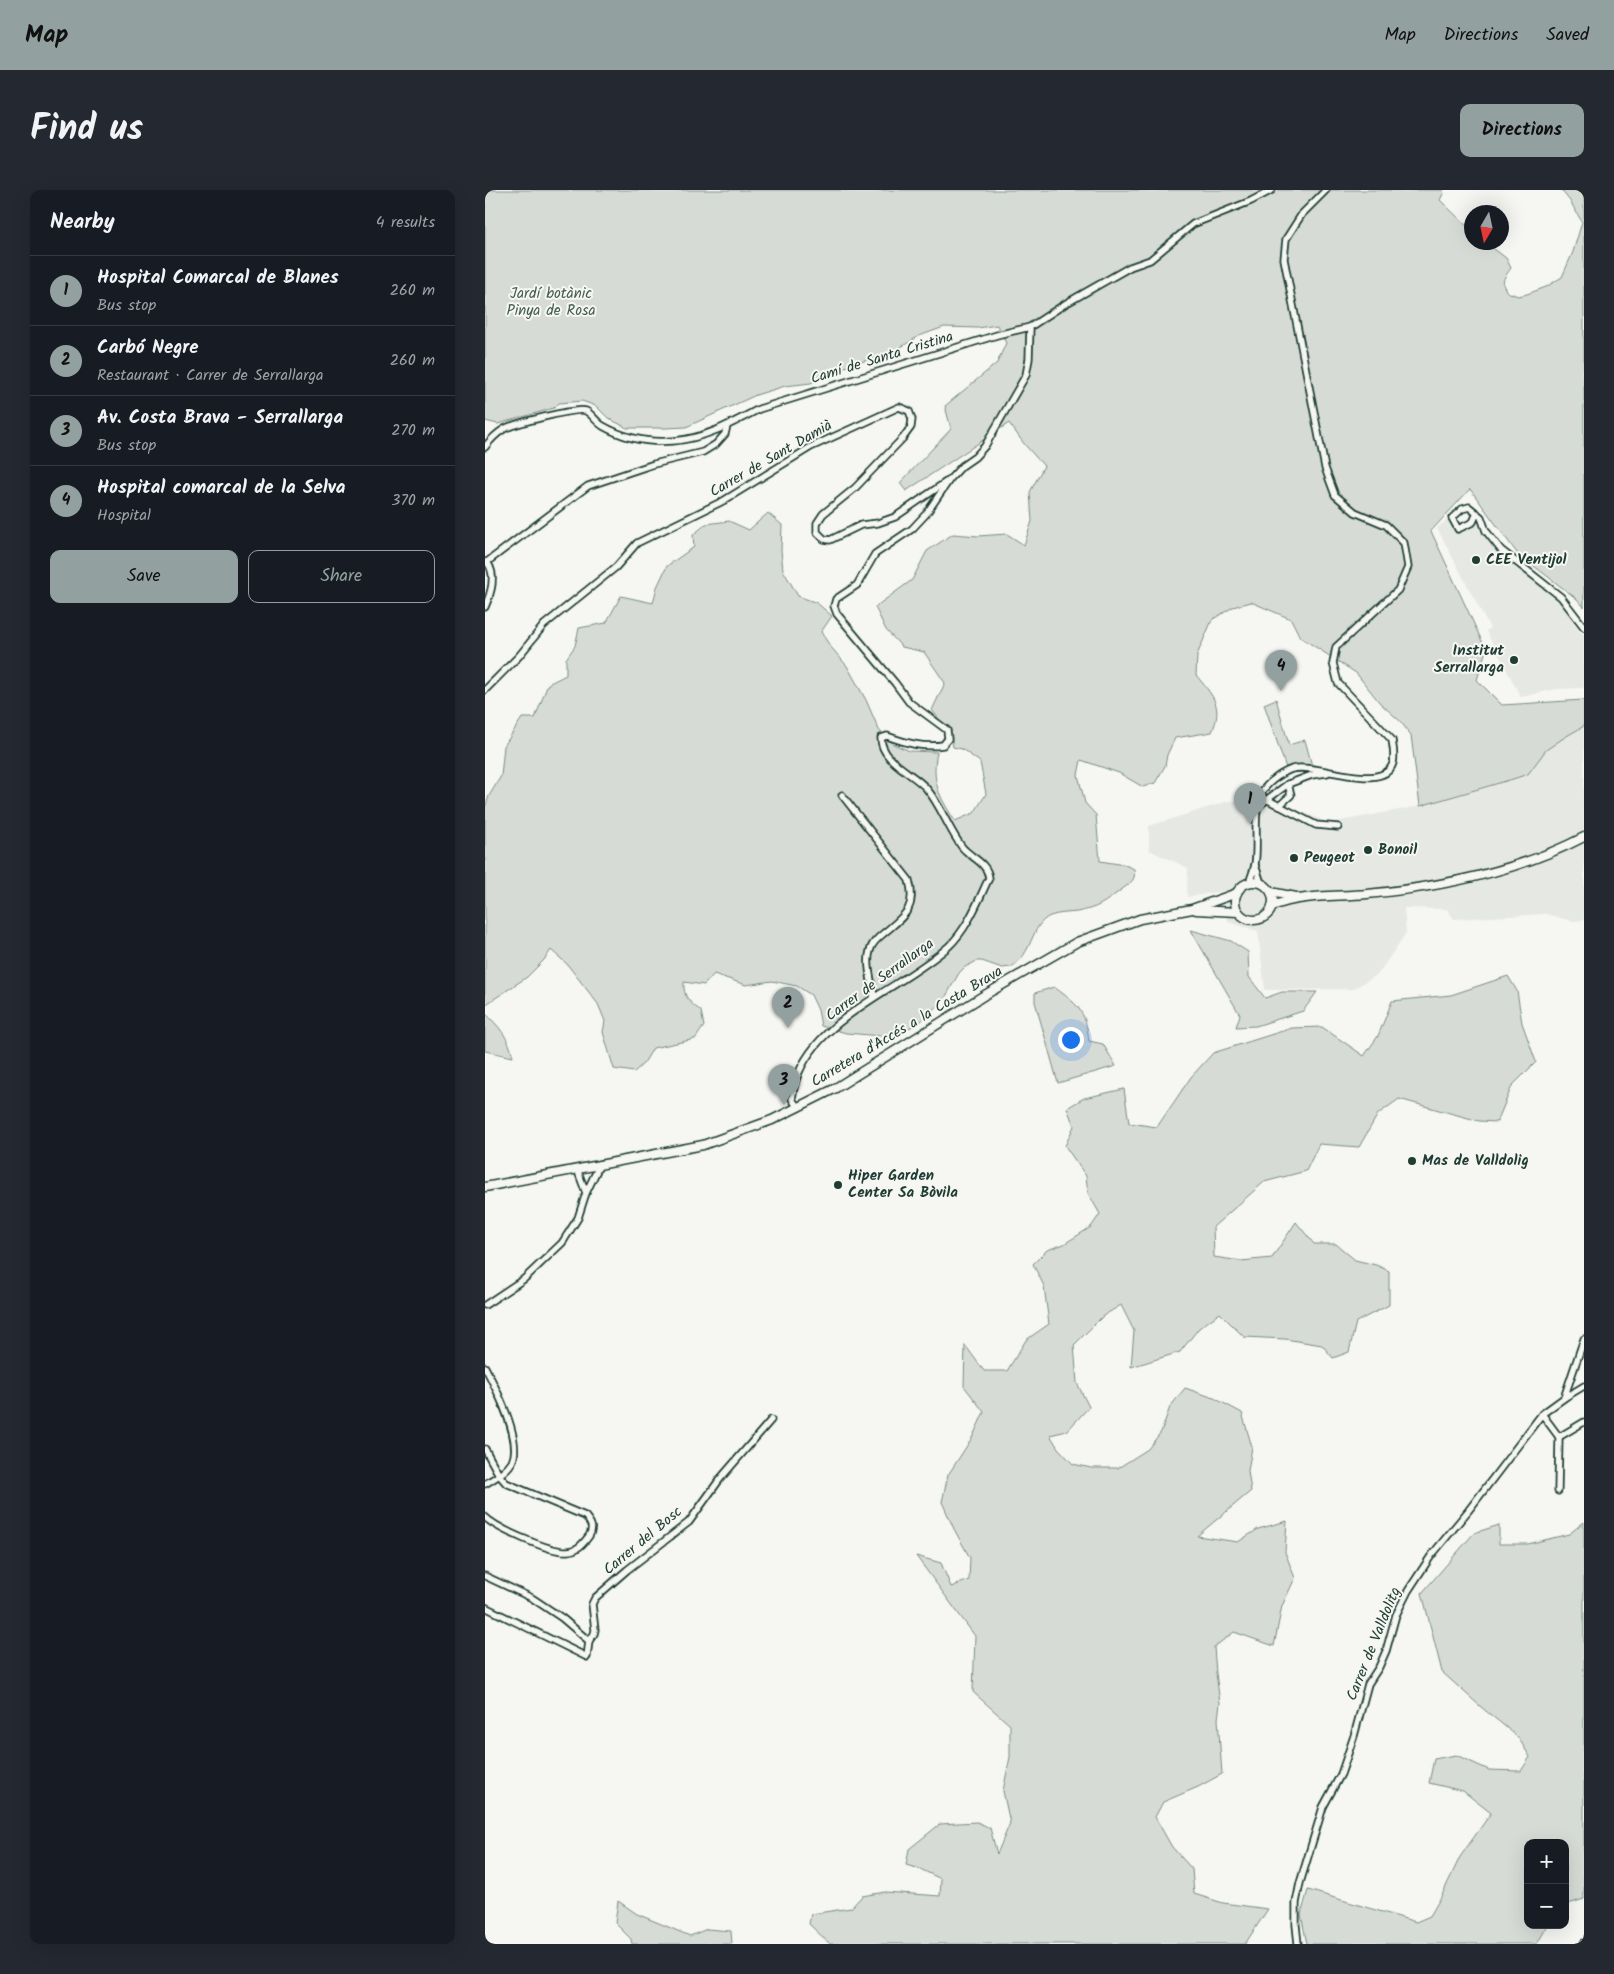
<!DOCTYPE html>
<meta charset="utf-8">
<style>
body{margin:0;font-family:Kalam,sans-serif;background:#242831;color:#f1f3f6}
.controls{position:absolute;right:15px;bottom:15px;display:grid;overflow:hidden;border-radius:10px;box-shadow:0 5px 20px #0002}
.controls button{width:45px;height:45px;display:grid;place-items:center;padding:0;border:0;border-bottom:1px solid #363941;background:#171b24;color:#f1f3f6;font:25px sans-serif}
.compass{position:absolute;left:979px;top:15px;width:45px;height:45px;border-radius:50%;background:#171b24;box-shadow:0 5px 20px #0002;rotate:189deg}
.you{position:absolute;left:585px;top:849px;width:18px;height:18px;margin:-12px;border:4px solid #fff;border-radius:50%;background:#1a73e8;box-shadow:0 0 0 8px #1a73e833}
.badge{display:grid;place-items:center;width:32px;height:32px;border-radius:50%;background:#92a19f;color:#111;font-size:16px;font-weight:700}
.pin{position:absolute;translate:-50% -41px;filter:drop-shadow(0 1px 2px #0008)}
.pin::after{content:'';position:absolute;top:26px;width:18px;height:15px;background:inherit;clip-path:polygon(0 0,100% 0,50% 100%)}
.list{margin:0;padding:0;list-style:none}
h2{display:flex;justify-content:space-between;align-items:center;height:65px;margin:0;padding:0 20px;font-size:21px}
h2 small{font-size:16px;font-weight:400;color:#9ea1a6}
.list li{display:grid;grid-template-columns:32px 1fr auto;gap:15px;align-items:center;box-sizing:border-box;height:70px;padding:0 20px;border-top:1px solid #363941}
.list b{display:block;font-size:19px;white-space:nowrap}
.list p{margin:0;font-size:16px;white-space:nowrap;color:#9ea1a6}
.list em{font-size:16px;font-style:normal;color:#9ea1a6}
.actions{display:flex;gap:10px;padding:15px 20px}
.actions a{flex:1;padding:11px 0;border:1px solid #92a19f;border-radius:10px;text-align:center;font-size:18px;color:#92a19f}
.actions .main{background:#92a19f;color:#111}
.map{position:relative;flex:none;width:1099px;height:1754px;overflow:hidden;border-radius:10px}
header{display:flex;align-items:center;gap:30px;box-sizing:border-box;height:70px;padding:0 25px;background:#92a19f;color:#111}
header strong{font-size:24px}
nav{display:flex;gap:28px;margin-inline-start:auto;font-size:18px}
.intro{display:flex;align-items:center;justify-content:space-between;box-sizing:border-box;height:120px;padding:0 30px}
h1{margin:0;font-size:35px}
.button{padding:12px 22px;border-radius:10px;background:#92a19f;color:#111;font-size:18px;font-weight:700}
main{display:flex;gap:30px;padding:0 30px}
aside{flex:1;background:#171b24;border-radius:10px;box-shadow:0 5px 20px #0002}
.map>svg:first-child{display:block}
.built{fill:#e6e8e4}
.green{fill:#d6dbd6;stroke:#7a8c85}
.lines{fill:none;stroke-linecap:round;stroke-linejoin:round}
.street-casing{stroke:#1f3d34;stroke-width:9}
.secondary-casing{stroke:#1f3d34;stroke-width:11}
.street{stroke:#f6f6f2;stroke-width:5.5}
.secondary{stroke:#f6f6f2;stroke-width:8}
.poi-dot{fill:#1f3d34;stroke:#f6f6f2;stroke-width:2}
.labels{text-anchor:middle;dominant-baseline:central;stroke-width:4;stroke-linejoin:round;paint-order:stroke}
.park-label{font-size:15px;fill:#445d54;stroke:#f6f6f2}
.street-label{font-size:15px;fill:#1f3d34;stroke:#f6f6f2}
.poi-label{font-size:15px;font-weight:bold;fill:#1f3d34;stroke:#f6f6f2;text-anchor:start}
</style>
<header>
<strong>Map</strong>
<nav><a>Map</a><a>Directions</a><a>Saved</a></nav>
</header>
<div class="intro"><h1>Find us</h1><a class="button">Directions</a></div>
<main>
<aside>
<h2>Nearby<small>4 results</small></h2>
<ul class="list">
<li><span class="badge">1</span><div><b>Hospital Comarcal de Blanes</b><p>Bus stop</p></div><em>260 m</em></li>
<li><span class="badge">2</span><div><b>Carbó Negre</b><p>Restaurant · Carrer de Serrallarga</p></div><em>260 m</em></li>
<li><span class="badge">3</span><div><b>Av. Costa Brava - Serrallarga</b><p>Bus stop</p></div><em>270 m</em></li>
<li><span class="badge">4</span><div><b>Hospital comarcal de la Selva</b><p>Hospital</p></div><em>370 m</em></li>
</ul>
<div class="actions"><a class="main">Save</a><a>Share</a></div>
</aside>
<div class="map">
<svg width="1099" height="1754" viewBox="0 0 1099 1754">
<rect width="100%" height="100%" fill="#f6f6f2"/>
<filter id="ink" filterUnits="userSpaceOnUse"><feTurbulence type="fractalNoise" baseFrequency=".02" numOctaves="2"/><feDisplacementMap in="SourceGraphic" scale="10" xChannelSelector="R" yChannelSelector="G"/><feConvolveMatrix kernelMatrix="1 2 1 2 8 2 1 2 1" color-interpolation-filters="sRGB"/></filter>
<g filter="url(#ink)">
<g class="built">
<path d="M966,327L974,342L994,330L1014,362L1074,409L1094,441L1099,444V498L1071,499L1036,507L1001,441L1005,438L952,338Z"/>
<path d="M1099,536V730L1087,731L1061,724L969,729L962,719L919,718L921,743L893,784L868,799L780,800L773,741L743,732L739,701L702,707L703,678L664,660V636L744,611H768L814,621L845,633L935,616L1028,590L1043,584L1061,560L1080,547Z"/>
</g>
<g class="green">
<path d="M0,0H957L959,2L955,10L986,40V52L1001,53L1021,68L1026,78C1019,88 1015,91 1022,102L1033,106L1042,104L1061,97L1077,87L1088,62L1097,32L1085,11L1076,0H1099V417L1092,409L1032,363L985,299L946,341L1001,460L992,490L1017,515L1099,510V536L1080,547L1061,560L1043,584L1028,589L935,616L926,545L915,531L895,513L871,483L815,447L806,429L766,412L748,417L727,430L712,465L711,485C727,505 739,515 727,542L690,548L682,565L680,576L670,593L658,597L634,583L596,570L593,585L600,613L611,625L615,671L640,675L649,679C652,690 644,694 636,700C619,713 613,718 592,722C583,723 573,723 565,726C545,735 548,765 526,777L517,778L497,771H492L480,777L474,783L460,808L435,832L413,844L396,846L361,843L336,836L333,820L326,805L312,796L287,791L261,795L229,784L219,795L199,792C198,807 204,812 216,821L219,836L210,849L168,858L159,873L149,882L129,879L118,842L120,831L113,814L82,774L66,760L59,770L42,787L0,815V618L4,606L16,586L19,556L37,528H50L63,494L81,485V469L90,456L94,438L121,433L136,406L168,413L172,397L182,376L209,357L208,345L221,334L244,331L264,340L283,323L297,335L296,360L298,380L313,406L332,413L347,426L336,442L345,456L362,476L381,510L394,540L408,554L425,561L452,562C446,592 454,606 470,631L489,623L501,604L495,572L477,559L468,557L466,545L447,520L460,493L439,462L417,457L401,440L390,417L427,390L442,361L468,344L493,346L522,344L539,355L547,331L545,302L559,276L540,255L524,233L421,301L415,293L466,239L460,216L512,173L521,153L512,135L493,138L459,137L434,146L408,162L347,181L326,193L300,196L271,205L201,237L181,238H142L123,228L111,216L97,211L74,213L69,218L13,234L0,231Z"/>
<path d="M791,509L804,555L820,550L827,576H807L801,578L779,514Z"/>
<path d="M706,740L746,751L763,762L764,787L780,808L797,802H832L818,821L771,836L751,837L755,825Z"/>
<path d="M1023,786L1032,801L1037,833L1051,872L1027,896L1012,932L994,931L914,909L893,924L874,957L834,954L821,981L779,992L728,1037L729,1067L756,1071L787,1068L811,1032L829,1054H851L870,1070L891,1075L904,1081V1115L871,1132L864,1162L848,1168L837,1155L800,1149L759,1147L735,1123L714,1138L695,1162L646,1177L649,1141L636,1115L618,1126L589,1155L592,1193L604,1217L582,1241L565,1245L573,1258L588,1274L606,1278H633L663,1259L676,1242L685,1217L700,1198L729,1208L757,1223L767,1257L763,1281L766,1301L712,1346L753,1352L773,1339L802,1331L800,1362L810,1388L797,1416L789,1456L749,1442L729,1457L731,1483L735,1513L733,1529L737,1584L713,1597L678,1612L670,1627L687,1657L707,1679L709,1704L738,1713L783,1719L760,1754H345L324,1734L326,1724L366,1718L377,1706L400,1702L455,1706L456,1689L435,1679L421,1675L424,1659L455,1634L492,1632L505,1638L512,1664L525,1633L518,1601L525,1567V1535L488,1502L490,1446L431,1366L456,1373L466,1397L484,1390L485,1368L469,1339L457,1312L463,1285L487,1248L499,1222L479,1196L480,1155L499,1181H522L541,1150L564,1134L559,1096L548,1074L562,1060L579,1054L606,1037L615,1024L603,1003L601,986L580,956L589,936L582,918L599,908L639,899L644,933L672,937L706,887L728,863L807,838L837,837L879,866L893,846L907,811L966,805Z"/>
<path d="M569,797C592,814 601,820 604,851L618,854L631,876L573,893L550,812V803Z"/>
<path d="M0,823C14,836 24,848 28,867L0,861Z"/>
<path d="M1099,1332V1709L1080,1715V1653H1043V1735H1063L1052,1754H822L816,1725L823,1700L931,1732L945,1726L956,1707L975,1667L1006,1623L978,1601L944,1593L949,1569L971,1565L1004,1580L1036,1581L1045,1567L1033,1547L996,1517L957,1482L937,1403L989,1343L1014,1335V1354H1043L1084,1344Z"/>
<path d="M133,1711L152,1724L205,1746L222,1739L246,1741L247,1754H147L146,1749L130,1733Z"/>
</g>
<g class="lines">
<g class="street-casing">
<g id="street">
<path d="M0,257C6,249 11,244 19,239C28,234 93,217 101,221C107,224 111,232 118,236C139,248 164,253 188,251C219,249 248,233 274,219L512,145L545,137L580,114L645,77L665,70L708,34L766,11L787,0"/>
<path d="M992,323L988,332L973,339L967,328L977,319L984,317L996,327L1001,341L1016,360L1076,407L1099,437"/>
<path d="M0,372H2L103,296L169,274L218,262L231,254L240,244L242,236"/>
<path d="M0,417C6,403 12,385 2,372"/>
<path d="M0,500L34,466L59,435L131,377L152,353L238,311L326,257L414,217L424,221L427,229L426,237L418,248L370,298L338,324L332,333V342L339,349L345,350L376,335L393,333L410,327L461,292"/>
<path d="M357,605L424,690C432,719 419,726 399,743C394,747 388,752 386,758C380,772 387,792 389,807"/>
<path d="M783,610L831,635L853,637"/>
<path d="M773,616L803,594L827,585L842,583"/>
<path d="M794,616L806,605L803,594"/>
<path d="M770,675L776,693"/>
<path d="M764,693C766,687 769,680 770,674C774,653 766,617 779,599C785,591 798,582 807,579C830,572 899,604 908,573C910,566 908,557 907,550L853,493L848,473L851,457L913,400L923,377L919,353L901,335L870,322L850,305L840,278L799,69L801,49L817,24L841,0"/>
<path d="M313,918L307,909C308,903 309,896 311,890C332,826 417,799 464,756C483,738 493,711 504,688C502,672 486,668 477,657C463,639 456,615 441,598C428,583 396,571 396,548L402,546C421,553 438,558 458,555L463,549L462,540L424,512L410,493L352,424L349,416L351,409L372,395L390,364L427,339L441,324L465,289L477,276L490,267L500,256L541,185L544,169L545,137"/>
<path d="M101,1003L115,974"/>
<path d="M0,1115L39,1089L77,1053L93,1028L101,1003L92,979"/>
<path d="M0,1177C10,1196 38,1251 27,1272C21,1282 10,1288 0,1294"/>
<path d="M1079,1208L1099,1196"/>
<path d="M1057,1224L1074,1247L1073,1301"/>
<path d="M1074,1247L1099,1232"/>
<path d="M0,1259L14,1285L21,1293L100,1326C106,1333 109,1338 104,1346C98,1354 92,1361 82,1361C65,1362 12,1339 0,1327"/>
<path d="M0,1386L47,1408L77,1428L104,1451L102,1467L0,1417"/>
<path d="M104,1451L109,1444L110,1440L107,1414L110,1408L142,1380L204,1332L235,1289L286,1230"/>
<path d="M813,1754L811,1735V1713L815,1693L838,1617L856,1584L869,1546L883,1494L894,1477L901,1461L911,1425L923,1401L946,1366L983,1321L1057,1224L1079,1208L1099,1149"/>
<path d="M1099,1754V1753"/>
</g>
</g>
<g class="secondary-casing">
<g id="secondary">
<circle cx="769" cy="711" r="19"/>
<path d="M786,702L811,707"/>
<path d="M787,716C818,704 850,707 882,704C957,697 1032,682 1099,647"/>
<path d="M711,720L753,722"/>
<path d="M0,997L218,955L287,930L349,899L498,806L592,752L655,729L707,719L752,703"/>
</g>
</g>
<use href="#street" class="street"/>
<use href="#secondary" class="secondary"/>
</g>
</g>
<g class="poi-dot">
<circle cx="991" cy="370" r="5"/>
<circle cx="1029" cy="470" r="5"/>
<circle cx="883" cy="660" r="5"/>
<circle cx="809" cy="668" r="5"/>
<circle cx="927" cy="971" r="5"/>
<circle cx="353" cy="995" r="5"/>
</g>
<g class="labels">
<g class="park-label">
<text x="66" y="104">Jardí botànic<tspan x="66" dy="17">Pinya de Rosa</tspan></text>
</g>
<g class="street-label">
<text transform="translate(397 168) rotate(-17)">Camí de Santa Cristina</text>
<text transform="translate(286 269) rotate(-30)">Carrer de Sant Damià</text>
<text transform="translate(395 790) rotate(-36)">Carrer de Serrallarga</text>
<text transform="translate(422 837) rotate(-31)">Carretera d'Accés a la Costa Brava</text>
<text transform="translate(158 1351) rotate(-40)">Carrer del Bosc</text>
<text transform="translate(889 1454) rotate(-68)">Carrer de Valldolitg</text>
</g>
<g class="poi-label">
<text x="1001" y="370">CEE Ventijol</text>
<text x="1019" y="461" text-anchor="end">Institut<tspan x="1019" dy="17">Serrallarga</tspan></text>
<text x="893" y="660">Bonoil</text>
<text x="819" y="668">Peugeot</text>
<text x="937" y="971">Mas de Valldolig</text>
<text x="363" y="986">Hiper Garden<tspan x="363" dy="17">Center Sa Bòvila</tspan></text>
</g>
</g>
</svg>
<div class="controls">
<button>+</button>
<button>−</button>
</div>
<svg class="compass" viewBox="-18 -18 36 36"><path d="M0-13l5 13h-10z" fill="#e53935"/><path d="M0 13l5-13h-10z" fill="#9ea1a6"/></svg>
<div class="you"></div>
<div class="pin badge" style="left:765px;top:634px">1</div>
<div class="pin badge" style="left:303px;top:838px">2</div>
<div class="pin badge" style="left:299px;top:915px">3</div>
<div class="pin badge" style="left:796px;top:501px">4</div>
</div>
</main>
